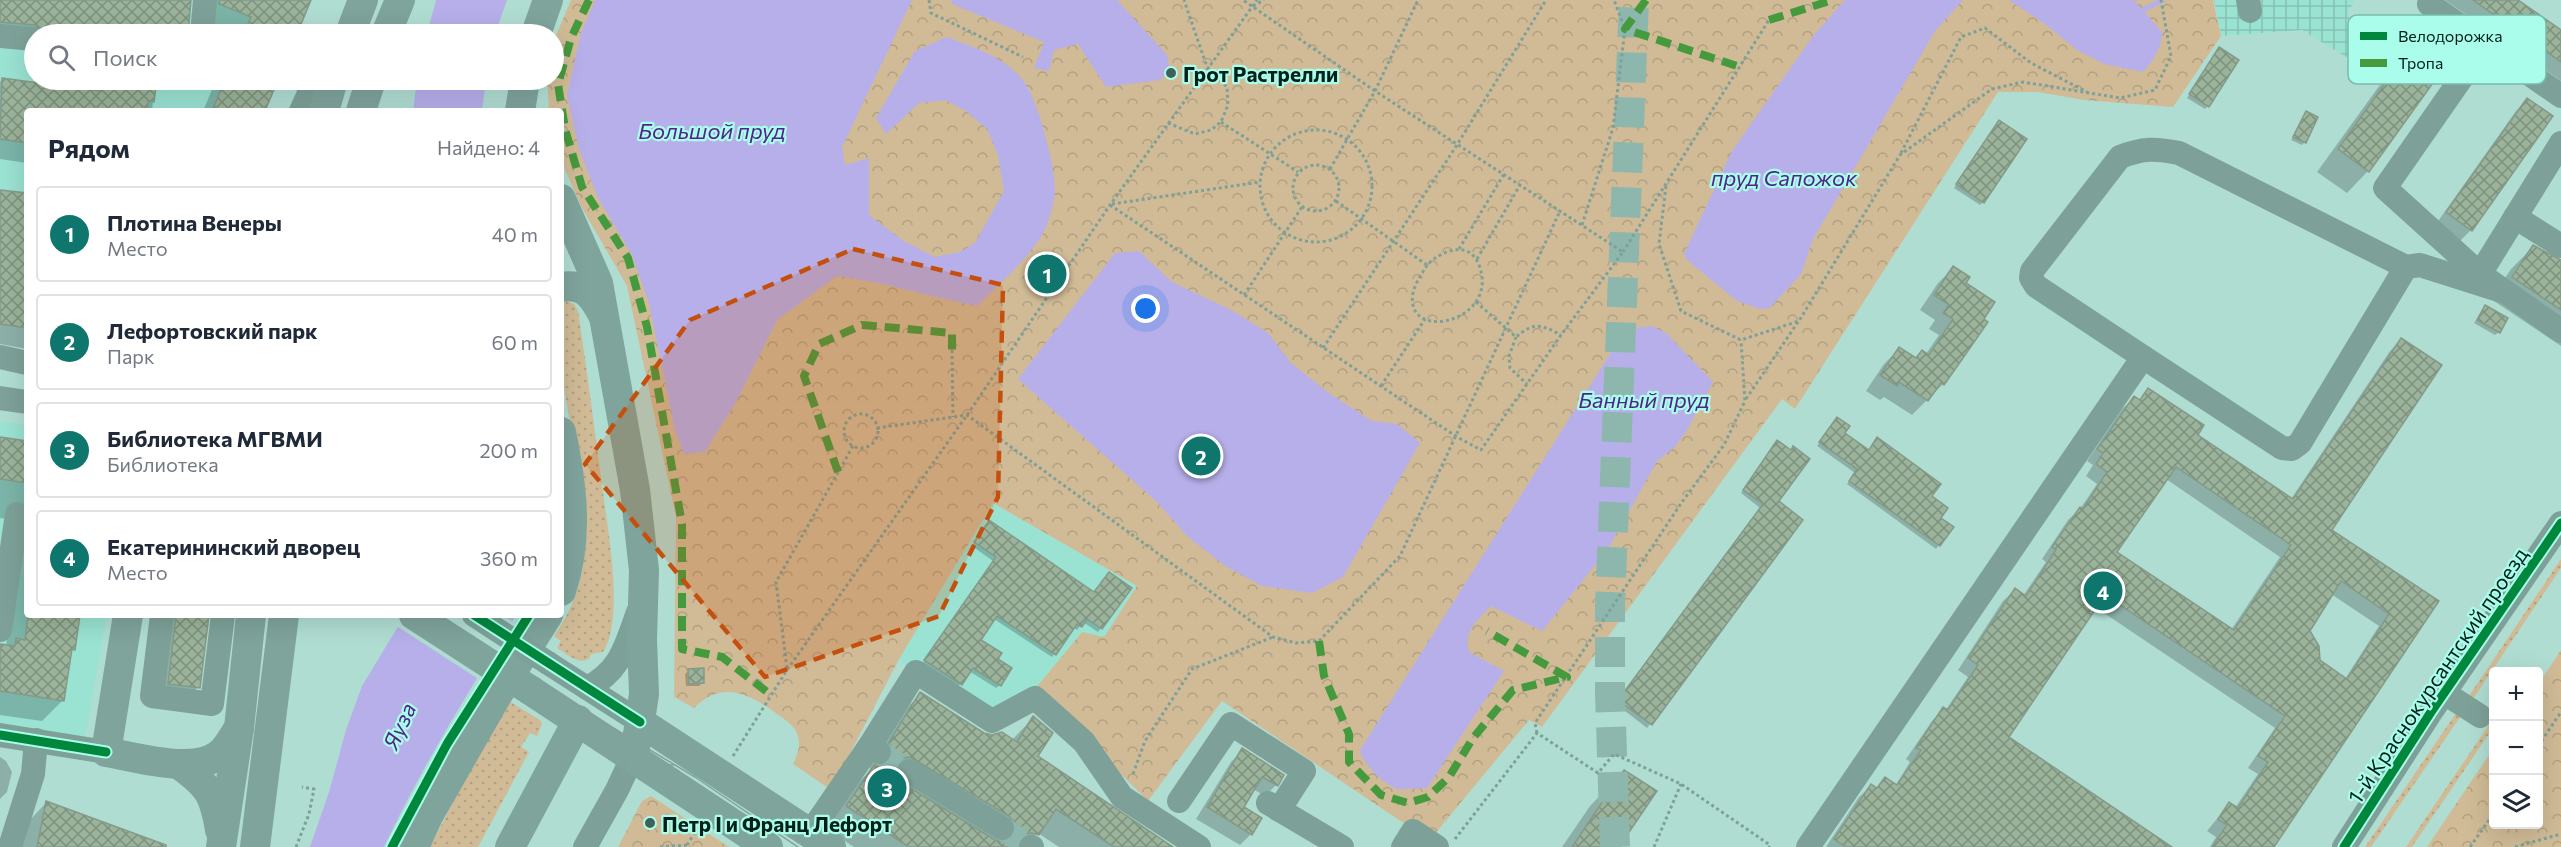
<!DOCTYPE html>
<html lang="ru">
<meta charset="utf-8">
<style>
body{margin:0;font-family:Commissioner,sans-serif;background:#f2f2f3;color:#1f2937}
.controls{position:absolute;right:18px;bottom:18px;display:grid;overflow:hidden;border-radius:6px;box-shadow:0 6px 24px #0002}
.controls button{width:54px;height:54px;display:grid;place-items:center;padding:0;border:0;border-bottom:2px solid #e0e1e3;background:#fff;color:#1f2937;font:30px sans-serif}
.you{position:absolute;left:1146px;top:309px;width:21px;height:21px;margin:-15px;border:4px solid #fff;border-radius:50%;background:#1a73e8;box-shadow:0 0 0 9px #1a73e833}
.badge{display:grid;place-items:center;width:39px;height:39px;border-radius:50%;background:#0f766e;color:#fff;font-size:20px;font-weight:700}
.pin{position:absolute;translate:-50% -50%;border:3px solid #fff;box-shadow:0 2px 6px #0006}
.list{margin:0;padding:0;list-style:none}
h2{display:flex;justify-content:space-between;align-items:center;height:78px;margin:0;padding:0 24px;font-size:26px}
h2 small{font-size:20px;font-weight:400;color:#747a83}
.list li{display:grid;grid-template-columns:39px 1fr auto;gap:18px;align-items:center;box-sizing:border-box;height:96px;margin:0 12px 12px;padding:0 12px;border:2px solid #e0e1e3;border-radius:6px}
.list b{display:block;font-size:22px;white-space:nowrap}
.list p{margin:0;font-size:20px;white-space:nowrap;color:#747a83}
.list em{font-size:20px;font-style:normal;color:#747a83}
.icon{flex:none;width:33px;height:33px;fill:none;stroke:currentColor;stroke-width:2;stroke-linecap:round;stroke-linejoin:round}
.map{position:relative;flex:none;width:2561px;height:847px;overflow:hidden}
.search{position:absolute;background:#fff;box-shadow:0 6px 24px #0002;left:24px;top:24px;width:540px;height:66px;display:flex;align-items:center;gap:15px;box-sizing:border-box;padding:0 21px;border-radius:33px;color:#747a83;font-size:22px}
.panel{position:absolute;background:#fff;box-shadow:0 6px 24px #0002;left:24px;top:108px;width:540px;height:510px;border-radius:6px}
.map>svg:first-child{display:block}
.built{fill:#9ae2d2}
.industrial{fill:url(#industrial-grid)}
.grass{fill:url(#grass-dots)}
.park{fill:url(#park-crowns)}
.water{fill:#b6afea}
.pier{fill:#b0ddd2}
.shadow{fill:#0003;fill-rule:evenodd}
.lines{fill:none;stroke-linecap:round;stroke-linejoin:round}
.stream{stroke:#b6afea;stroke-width:5}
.building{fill:url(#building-cross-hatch);stroke:#849a89;stroke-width:1.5;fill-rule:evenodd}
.minor-tunnel{stroke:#8db7ad;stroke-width:24;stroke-dasharray:24 12;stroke-linecap:butt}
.major-tunnel{stroke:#8db7ad;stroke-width:30;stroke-dasharray:30 15;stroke-linecap:butt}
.path{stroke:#7ea098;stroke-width:3;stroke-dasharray:3 3;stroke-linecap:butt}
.minor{stroke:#7da198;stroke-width:24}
.major{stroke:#7fa49c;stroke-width:30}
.tram{stroke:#80a29b;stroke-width:1.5}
.minor-bridge{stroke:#7da198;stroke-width:24}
.major-bridge{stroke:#7fa49c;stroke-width:30}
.quiet{stroke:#469a3e;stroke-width:8;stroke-dasharray:15 8;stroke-linecap:butt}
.cycleway-casing{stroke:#aafdea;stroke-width:13}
.cycleway{stroke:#00873e;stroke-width:9}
.marked{fill:#c5500e;fill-opacity:0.2;stroke:#c5500e;stroke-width:4.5;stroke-dasharray:12 8;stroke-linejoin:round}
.poi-dot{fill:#3e625a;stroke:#aafdea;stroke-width:2}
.labels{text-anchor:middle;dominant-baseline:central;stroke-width:4.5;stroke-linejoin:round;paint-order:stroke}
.poi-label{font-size:21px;font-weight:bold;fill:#00201a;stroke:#aafdea;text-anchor:start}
.street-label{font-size:21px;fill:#00201a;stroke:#aafdea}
.water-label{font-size:22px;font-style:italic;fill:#51248a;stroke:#aafdea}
.key{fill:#aafdea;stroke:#77bbac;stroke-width:1.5}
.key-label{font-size:16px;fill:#00201a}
</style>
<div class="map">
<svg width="2561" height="847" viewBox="0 0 2561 847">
<defs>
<pattern id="industrial-grid" width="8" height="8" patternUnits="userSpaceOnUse" patternTransform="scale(1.5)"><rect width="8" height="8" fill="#9ae2d2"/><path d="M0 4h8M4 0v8" fill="none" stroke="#83c2b4"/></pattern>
<pattern id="grass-dots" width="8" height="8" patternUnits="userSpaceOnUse" patternTransform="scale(1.5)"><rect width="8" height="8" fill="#d0bb96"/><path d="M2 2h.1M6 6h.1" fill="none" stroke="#b1a081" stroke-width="1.8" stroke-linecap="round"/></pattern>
<pattern id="park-crowns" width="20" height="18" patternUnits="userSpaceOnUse" patternTransform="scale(1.5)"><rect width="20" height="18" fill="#d0bb96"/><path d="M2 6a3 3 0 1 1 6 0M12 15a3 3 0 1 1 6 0" fill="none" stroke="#b1a081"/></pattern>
<pattern id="building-cross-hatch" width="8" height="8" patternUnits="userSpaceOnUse" patternTransform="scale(1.5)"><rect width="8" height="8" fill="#9bb39a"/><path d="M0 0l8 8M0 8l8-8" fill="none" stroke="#7c917d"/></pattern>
</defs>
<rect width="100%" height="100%" fill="#b0ddd2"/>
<g class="built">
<path d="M0,0H258L244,34H34V80H225L212,111H27V328L0,324Z"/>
<path d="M0,421L27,425V615H107L85,737L0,723Z"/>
<path d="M992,503L1137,586L1104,637L1035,689L990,717L898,661Z"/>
</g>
<path class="industrial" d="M2214,0H2355L2349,10L2348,58L2302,30L2221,36Z"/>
<g class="grass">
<path d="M561,299L574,304L578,311C588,376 596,442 605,507C610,543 623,622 603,652L591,654L589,659C578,665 567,654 557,648L561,641L554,636C615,551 570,457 561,364C559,343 561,320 561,299Z"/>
<path d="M2561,559V568L2469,705L2465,702Z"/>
<path d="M509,701L540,720L542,724L537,736L530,733L521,747L529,752L478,847H430L471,767Z"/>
<path d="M2458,710L2463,713L2371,847H2365Z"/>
<path d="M2493,719V728L2412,847H2406Z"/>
</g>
<g class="park">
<path d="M571,0H2213L2221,36L2173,107L2084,100L2038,92H1998L1795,409L1782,399L1542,727L1529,720L1434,835L1402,822L1222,701L1148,801L1035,689L1082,632L1104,637L1137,586L993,503L898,661L831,790L793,764C797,755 801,747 798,737C796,726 785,720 777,714C748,693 722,680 694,708L674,697L676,517L627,286L582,208L561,161V111H549L547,80H554V40Z"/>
<path d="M2561,650V847H2427L2493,749L2494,824H2538L2539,683Z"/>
<path d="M651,796L729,847H618L642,801Z"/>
</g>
<g class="water">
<path d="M436,0H507L495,34H427Z"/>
<path d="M595,0H912L842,147L845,165L869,158V215L902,240L935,257L960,252L975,243L1004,191L998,155L987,129L966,111L945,100L919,103L886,134L876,118L915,51L947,37C972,47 1003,56 1022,79C1038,98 1055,166 1055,192C1054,203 1048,226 1042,235C1025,262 999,284 977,306C930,297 885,282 837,276L777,320L736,402L705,452L684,454L675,430L649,303L632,255L598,198L579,149L567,95L581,33Z"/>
<path d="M951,0H1117L1167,55L1170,70L1160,80L1106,87L1078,44L1054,50L1049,71L1034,68L1044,42L952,4Z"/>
<path d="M1845,0H1963L1935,31L1813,239L1801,274L1770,308L1760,309L1737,301L1687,260L1684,254L1732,151L1813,36Z"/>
<path d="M2009,0H2134L2162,32C2162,47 2154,60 2143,72L2104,64L2077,50L2045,24Z"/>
<path d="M417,80H486L482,111H413Z"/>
<path d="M1139,251L1172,282L1231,310L1268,333L1291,363L1330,394L1372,421L1397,424L1420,443L1343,577L1312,593L1262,586L1225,566L1187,536L1157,502L1018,379L1115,253Z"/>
<path d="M1652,326L1666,333L1713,382L1687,430L1675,447L1657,461L1608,549L1542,631L1491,606C1477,620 1463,632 1469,652L1504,671L1427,788C1418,788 1407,790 1398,789C1386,787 1361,762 1360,750L1622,335L1636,328Z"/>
<path d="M405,615H516C469,691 422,766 384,847H310L329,792L346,730L362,686Z"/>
</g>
<path class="pier" d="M401,615H503L515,623L480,680L395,625Z"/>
<g class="shadow">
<path d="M0,0H189L187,34H34L0,40Z"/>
<path d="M200,0H310L295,34H235L202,21Z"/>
<path d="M2445,0H2516L2561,32V81Z"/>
<path d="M2429,24L2368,171L2347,193L2317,172L2408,46Z"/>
<path d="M2216,53L2208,106L2205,109L2187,98Z"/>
<path d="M2,79L84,90L85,80H155L152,111H27V163L0,159V82Z"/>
<path d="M216,80H276L263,111H203Z"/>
<path d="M2527,100L2471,230L2460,241L2436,224L2516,111Z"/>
<path d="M2306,112L2305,142L2302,145L2291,140Z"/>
<path d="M1996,126L1983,202L1980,205L1954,188Z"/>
<path d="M0,192L27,195V349L0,344Z"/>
<path d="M2533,247L2561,265V346L2491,299L2511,269Z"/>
<path d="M1953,268L1964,283L1962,357L1943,384L1912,415L1884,397L1880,400L1866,391L1884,364L1899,349L1914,359L1922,352L1926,354L1939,335L1929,329L1935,320L1920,310L1938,283Z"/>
<path d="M2485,307L2499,332L2495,335L2474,323Z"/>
<path d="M2401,340L2330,531L2437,602L2272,847H2210L2216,837L2207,831L2229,804L2235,808L2258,774L2248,768L2275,728L2095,607L2007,738L2169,847H1826L1859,797L1871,786L1875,789L1885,779L1895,786L1910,762L1906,759L1932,721L1943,709L1945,711L1968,677L1958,670L2003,601L2015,590L2023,596L2046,562L2042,559L2068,520L2080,509L2097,484L2086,476L2093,465L2087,461L2122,409L2134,398L2138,401L2148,390L2195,435L2291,499L2390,351ZM2166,479L2280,557L2231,630L2115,552ZM2331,594L2379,626L2345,679L2318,661L2308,631Z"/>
<path d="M1834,422L1843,433L1868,451L1874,443L1930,496L1939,518L1952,527L1936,549L1847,484L1855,473L1817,446Z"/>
<path d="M0,438L27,442V615H79L74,649L69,653L63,700L42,721L0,715V645L6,646L25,522L0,518Z"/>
<path d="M1774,445L1776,502L1801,520L1647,728L1616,704L1760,508L1741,493Z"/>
<path d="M986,525L1101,628L1098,632L1083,622L1077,630L1073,627L1052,657L994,619L979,640L996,660L1000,685L996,688L969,671L958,687L922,664L993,561L972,546Z"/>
<path d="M166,615H207L198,687L191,695L161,691Z"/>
<path d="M689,670L703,682L699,686H686L685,674Z"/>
<path d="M921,694L984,734L1012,740L1033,718L1036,756L1106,802L1113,810L1172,847H1059L1038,833L1025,847H854L825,828L852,789L871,770L868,765L899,715Z"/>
<path d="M1243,750L1276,785L1265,796L1253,789L1242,807L1251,834L1240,845L1196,819L1231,762Z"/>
<path d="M0,757L6,761L12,772L7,792L0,799Z"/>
<path d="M1624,771L1617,847H1562L1590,806Z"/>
<path d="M46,803L167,847H20L25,825Z"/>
</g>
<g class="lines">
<path class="stream" d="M2143,10L2163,0"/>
</g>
<g class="building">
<path d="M0,0H191L188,34H82L45,31L35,25L0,22Z"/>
<path d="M219,0H311L297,34H244L251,17L219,4Z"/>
<path d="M2473,0H2518L2561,30V62Z"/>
<path d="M2429,22L2461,44L2369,172L2338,149Z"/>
<path d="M2219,47L2239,60L2209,107L2189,94Z"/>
<path d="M2,78L99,91L100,80H157L154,102L148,101L147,111H27V143L0,139Z"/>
<path d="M225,80H278L265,111H212Z"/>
<path d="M2527,98L2553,116L2472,231L2446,212Z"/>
<path d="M2306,111L2318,117L2306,143L2293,137Z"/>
<path d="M1999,120L2027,139L1984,203L1956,184Z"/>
<path d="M0,190L27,193V328L0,324Z"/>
<path d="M2533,245L2561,260V310L2512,277Z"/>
<path d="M1953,266L1970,277L1966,283L1995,302L1984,319L1988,322L1963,358L1944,385L1941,383L1928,401L1899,382L1897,386L1880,375L1899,347L1916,358L1922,350L1929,355L1953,319L1943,313L1949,305L1934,295Z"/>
<path d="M2485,305L2508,318L2500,333L2477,320Z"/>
<path d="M2401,338L2442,365L2332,530L2439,601L2274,847H2212L2227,825L2218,819L2229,802L2238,808L2268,762L2258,756L2285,716L2105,595L2009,737L2172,847H1846L1834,839L1871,784L1877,788L1885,777L1897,785L1921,750L1916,748L1943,707L1948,710L1978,665L1968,658L2015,588L2026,596L2056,550L2052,547L2080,507L2083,509L2107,472L2096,464L2103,453L2097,449L2134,396L2140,400L2148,388L2204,425L2198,435L2293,499ZM2176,467L2291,545L2234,630L2117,552ZM2341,581L2389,614L2347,679L2320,660L2319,646L2310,631Z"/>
<path d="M1837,417L1850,426L1845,433L1869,450L1877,437L1941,484L1932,496L1948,508L1941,518L1954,527L1940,546L1849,481L1857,469L1819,442Z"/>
<path d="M0,437L27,441V483L0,479Z"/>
<path d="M1777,440L1791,450L1793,446L1810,459L1779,501L1803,520L1652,725L1618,700L1763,504L1743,490Z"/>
<path d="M989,520L1094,592L1109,572L1132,588L1102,629L1087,619L1082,627L1077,624L1056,655L997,616L981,640L1002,653L998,659L1012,668L1001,686L973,668L962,685L924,660L996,557L974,542Z"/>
<path d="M28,615H80L75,650L72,649L64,701L0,691V644L15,646L16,638L25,640Z"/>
<path d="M176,615H209L200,688L168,684Z"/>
<path d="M704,668V683L689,684L688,669Z"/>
<path d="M920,692L984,733L992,735L1002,732L1017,742L1033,716L1053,733L1038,756L1173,847H1114L1056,809L1039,835L1032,833L1024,834L1019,839L1017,847H909L846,806L874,765L886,764L891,759L893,751L889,742ZM910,757L1009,816L1016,828L1014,836L1002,842L995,840L902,783L896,777L897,764L903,758Z"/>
<path d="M1242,748L1284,775L1278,786L1262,777L1244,807L1262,818L1252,835L1207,807Z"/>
<path d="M1624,770L1657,791L1619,847H1572Z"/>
<path d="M46,801L166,845V847H37Z"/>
</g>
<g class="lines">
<g class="minor-tunnel">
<path d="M879,752L909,771"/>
<path d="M1002,828L1031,847"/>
</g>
<path class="major-tunnel" d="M1615,847L1610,693V605L1634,0"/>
<g class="path">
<path d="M929,0L931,13L1023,57"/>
<path d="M1253,6L1264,0"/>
<path d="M1221,122L1298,172"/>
<path d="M1168,123L1195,134L1211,130L1221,122L1228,105L1227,87L1207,67L1184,0"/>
<circle cx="1316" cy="186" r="56"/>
<path d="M1901,153L1961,37L1985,28L2031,63L2087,92"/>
<circle cx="1316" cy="188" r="23"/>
<path d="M1330,169L1375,91L1418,0"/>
<path d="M1666,186L1659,244L1681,311L1741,340L1799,321L1900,155L1992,89L2023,82L2120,98L2155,90L2171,56L2161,0"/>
<path d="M1336,201L1427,265C1441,251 1469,239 1479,265C1501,322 1404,344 1413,293C1415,283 1422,274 1427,265"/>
<path d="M1112,204L1260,182"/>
<path d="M1110,205L1457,437L1481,450L1561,335L1623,252L1375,91L1243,0"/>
<path d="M1582,225L1613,128L1625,29L1614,0"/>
<path d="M1459,249L1504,174"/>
<path d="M1623,252L1769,20"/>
<path d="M1477,259L1520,185"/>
<path d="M1244,295L1302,207"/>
<path d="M1476,302L1516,337C1534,322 1540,324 1561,335"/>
<path d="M1516,337L1509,356L1510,368L1527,384"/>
<path d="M1323,348L1457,145L1546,0"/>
<path d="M952,350L953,417"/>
<path d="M1381,386L1425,319"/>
<path d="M1746,399L1798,322"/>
<circle cx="861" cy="431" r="17"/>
<path d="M877,428L967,415L1273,637L1296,643L1319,641L1400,556L1560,211"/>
<path d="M787,668L776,582L853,446"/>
<path d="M1537,733L1535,723L1682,502L1724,445L1745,401L1741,340"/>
<path d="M2538,746L2561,712"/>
<path d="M733,756L787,670L967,415L1110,205L1257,0"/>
<path d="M1133,774L1145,741L1192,669L1273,637"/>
<path d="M1455,839L1537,733L1598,773L1614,754L1681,784L1770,845L1769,847"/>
<path d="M687,845L697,829"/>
<path d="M296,847L309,814L314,789L302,787"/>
<path d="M660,847L687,845L690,847"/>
<path d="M1654,847L1681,784"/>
<path d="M2470,847L2494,813"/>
<path d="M2515,847L2561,834"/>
</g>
<g class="minor">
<path d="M2248,0L2250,11"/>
<path d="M2429,4L2561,96"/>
<path d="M202,34L205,0"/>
<path d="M0,36L34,39"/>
<path d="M301,111L315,80"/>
<path d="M2561,143L2480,274L2561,331"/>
<path d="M2515,217L2561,246"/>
<path d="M2480,274L2385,188L2486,43"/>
<path d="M0,357L27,363"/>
<path d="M2143,357L2036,286L2031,278L2032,271L2120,157C2143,148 2155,148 2179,153L2406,267"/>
<path d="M0,398L27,402"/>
<path d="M162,615L152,696L212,704L223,615"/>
<path d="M0,630L17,514"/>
<path d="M548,663L640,722"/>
<path d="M587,688C621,671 626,645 638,612"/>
<path d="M2446,694L2480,716"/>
<path d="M0,735L106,752"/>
<path d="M869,747L916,672L992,721L1035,698L1084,742L1122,797L1199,847"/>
<path d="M909,771L1002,828"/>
<path d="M1179,801L1231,724L1304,771L1279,810"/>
<path d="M1268,803L1342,847"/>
<path d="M810,833L869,747L879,752"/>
<path d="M10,847L33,774L36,740"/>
<path d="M585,847L617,790L632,758"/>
<path d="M1031,847H1032"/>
<path d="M1403,847L1413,831L1437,847"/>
<path d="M1808,847L2143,357L2282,448L2292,449L2300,443L2406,267L2420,265L2502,291"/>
<path d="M2344,847L2431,712L2561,523"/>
</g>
<g class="major">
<path d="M350,34L363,0"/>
<path d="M386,34L400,0"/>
<path d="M536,34L548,0"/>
<path d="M324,111L333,80"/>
<path d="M361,111L371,80"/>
<path d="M520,111L525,80"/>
<path d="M561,199L598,283L635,490L644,570L642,640L644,694L638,734L632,758"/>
<path d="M561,287C585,283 593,296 603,315"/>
<path d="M561,432C572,485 579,539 561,591"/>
<path d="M128,615L106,752C136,757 199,777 223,751C229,745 234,735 239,728"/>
<path d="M530,690L768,847"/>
<path d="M640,722L831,847"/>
<path d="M180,765C209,786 214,794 220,830"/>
<path d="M221,847L239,728L251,615"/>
<path d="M255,847L284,615"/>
<path d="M414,847L428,816L496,697L548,615"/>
<path d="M510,847L578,720"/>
</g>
<g class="tram">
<path d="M0,392L27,396"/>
<path d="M0,404L27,408"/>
<path d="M434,615L600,720L695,777L798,847"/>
<path d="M617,730L625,753L624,782"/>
<path d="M792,834L812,847"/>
<path d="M580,847C602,808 621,760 674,765"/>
</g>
<path class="minor-bridge" d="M474,615L548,663"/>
<path class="major-bridge" d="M414,615L530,690"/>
<g class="quiet">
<path d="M589,0L571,38L558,84L565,129L582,187L628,258L647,327L682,524V649L722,657L771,695"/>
<path d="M1646,0L1625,29L1740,67"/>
<path d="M1769,20L1833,0"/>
<path d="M838,472L804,376L819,344L862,325L952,333V350"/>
<path d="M1319,641L1324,676L1349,734V762L1381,795L1408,803L1428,797L1449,777L1473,738L1513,690L1567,677L1487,631"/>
</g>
<g class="cycleway-casing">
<g id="cycleway">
<path d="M474,615L640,722"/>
<path d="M0,735L106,752"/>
<path d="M392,847L447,744L529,615"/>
<path d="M2344,847L2431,712L2561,523"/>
</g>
</g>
<use href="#cycleway" class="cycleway"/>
</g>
<path class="marked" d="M853,249L1003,285L998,497L939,616L765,677L585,464L690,320Z"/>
<g class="poi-dot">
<circle cx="1171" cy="73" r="6"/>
<circle cx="650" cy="823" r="6"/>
</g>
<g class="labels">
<g class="poi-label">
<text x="1183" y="73">Грот Растрелли</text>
<text x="662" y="823">Петр I и Франц Лефорт</text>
</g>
<g class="street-label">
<text transform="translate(2437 675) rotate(-56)">1-й Краснокурсантский проезд</text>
</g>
<g class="water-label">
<text x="712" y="130">Большой пруд</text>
<text x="1784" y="177">пруд Сапожок</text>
<text x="1644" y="399">Банный пруд</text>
<text transform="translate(399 726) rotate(-65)">Яуза</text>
</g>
</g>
<rect x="2348" y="15" width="198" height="69" rx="9" class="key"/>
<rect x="2360" y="32" width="27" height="8" fill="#00873e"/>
<rect x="2360" y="59" width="27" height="8" fill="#469a3e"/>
<g class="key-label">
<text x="2398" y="42">Велодорожка</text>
<text x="2398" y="69">Тропа</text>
</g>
</svg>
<div class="controls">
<button>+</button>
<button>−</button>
<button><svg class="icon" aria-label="layers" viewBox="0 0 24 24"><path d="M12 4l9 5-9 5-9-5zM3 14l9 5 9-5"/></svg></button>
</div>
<div class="you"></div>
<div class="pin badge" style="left:1047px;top:274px">1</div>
<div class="pin badge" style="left:1201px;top:456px">2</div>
<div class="pin badge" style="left:887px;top:788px">3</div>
<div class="pin badge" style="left:2103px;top:591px">4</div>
<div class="search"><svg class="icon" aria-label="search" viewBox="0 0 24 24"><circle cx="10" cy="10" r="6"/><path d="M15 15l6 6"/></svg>Поиск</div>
<section class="panel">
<h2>Рядом<small>Найдено: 4</small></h2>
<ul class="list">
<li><span class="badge">1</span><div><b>Плотина Венеры</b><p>Место</p></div><em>40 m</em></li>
<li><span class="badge">2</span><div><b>Лефортовский парк</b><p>Парк</p></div><em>60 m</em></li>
<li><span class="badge">3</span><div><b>Библиотека МГВМИ</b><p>Библиотека</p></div><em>200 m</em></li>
<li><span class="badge">4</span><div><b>Екатерининский дворец</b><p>Место</p></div><em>360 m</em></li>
</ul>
</section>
</div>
